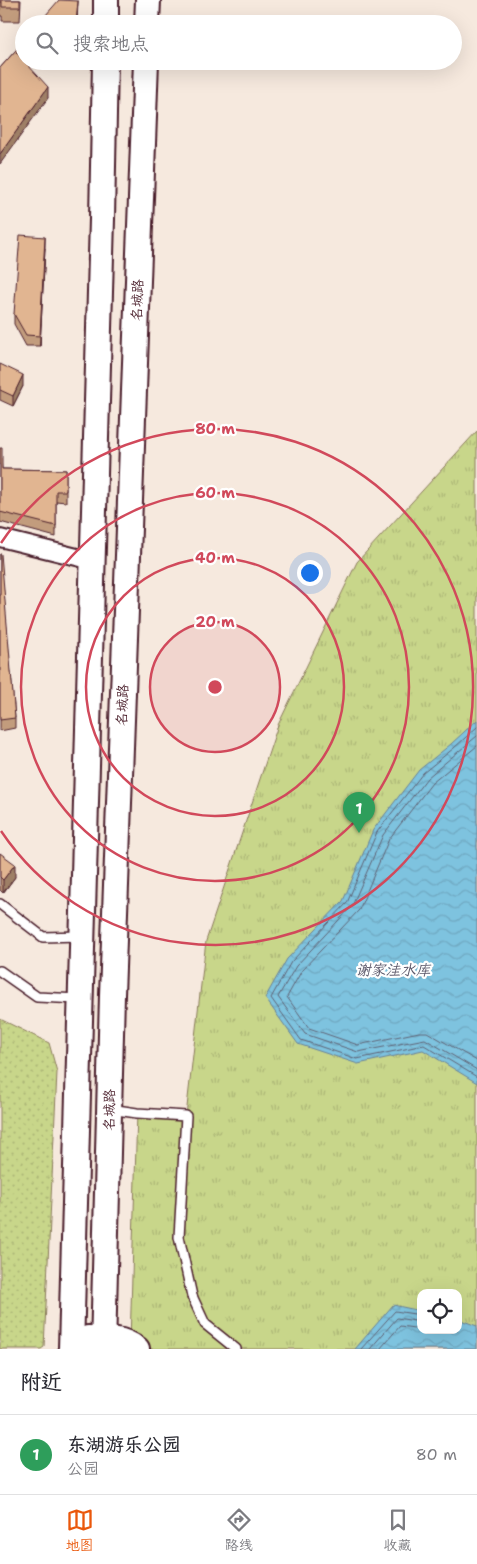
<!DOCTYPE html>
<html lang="zh">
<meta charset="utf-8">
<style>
body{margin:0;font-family:"Shantell Sans","LXGW WenKai TC",sans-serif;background:#f2f2f3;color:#2b2b33}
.controls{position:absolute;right:15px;bottom:15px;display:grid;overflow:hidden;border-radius:10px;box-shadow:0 5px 20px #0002}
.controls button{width:45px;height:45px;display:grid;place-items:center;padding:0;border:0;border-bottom:1px solid #e1e1e2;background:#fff;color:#2b2b33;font:25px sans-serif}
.you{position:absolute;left:309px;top:572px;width:18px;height:18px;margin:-12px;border:4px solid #fff;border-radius:50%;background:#1a73e8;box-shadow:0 0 0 8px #1a73e833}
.badge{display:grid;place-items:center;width:32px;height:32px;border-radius:50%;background:#ea580c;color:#fff;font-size:16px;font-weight:700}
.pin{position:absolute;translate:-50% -41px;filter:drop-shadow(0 1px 2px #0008)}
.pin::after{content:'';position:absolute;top:26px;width:18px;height:15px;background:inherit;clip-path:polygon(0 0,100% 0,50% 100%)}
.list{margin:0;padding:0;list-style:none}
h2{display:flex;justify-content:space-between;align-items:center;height:65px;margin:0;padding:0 20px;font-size:21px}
h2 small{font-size:16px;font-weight:400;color:#7c7c81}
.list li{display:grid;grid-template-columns:32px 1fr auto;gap:15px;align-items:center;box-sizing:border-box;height:80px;padding:0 20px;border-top:1px solid #e1e1e2}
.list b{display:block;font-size:19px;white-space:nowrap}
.list p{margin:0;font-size:16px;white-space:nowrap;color:#7c7c81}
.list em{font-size:16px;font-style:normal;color:#7c7c81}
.icon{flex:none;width:28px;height:28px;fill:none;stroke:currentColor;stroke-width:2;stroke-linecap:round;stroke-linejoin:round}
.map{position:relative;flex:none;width:477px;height:1349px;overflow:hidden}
.search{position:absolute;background:#fff;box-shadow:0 5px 20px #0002;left:15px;right:15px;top:15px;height:55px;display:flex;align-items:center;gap:12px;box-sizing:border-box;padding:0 18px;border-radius:28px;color:#7c7c81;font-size:19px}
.sheet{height:145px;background:#fff}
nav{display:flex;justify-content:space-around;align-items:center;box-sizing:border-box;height:70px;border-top:1px solid #e1e1e2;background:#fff;font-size:14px;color:#7c7c81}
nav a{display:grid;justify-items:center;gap:2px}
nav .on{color:#ea580c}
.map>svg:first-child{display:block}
.grass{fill:url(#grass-dots);stroke:#897a5a}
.park{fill:url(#park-tufts);stroke:#897a5a;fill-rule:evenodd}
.water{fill:url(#water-waves);stroke:#698197}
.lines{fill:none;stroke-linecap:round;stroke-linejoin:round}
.shore{stroke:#5f6173;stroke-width:1}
.lane-casing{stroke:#4a1f2b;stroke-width:12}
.street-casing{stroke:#4a1f2b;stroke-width:20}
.secondary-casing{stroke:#4a1f2b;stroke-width:28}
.lane{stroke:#fff;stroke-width:9}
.street{stroke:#fff;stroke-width:16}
.secondary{stroke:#fff;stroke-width:24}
.wall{fill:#c29c7d;stroke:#4a1f2b}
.shaded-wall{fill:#9e7f66;stroke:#4a1f2b}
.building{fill:#e1b591;stroke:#4a1f2b}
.ring{fill:none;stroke:#d1495b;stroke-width:2.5}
.labels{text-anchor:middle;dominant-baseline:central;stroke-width:4.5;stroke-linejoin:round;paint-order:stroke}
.street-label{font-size:14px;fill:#4a1f2b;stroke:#fff}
.water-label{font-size:15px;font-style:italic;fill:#5c586a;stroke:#fff}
.centre{fill:#d1495b;stroke:#fff;stroke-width:2.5}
.ring-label{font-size:15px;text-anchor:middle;font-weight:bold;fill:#d1495b;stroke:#fff;stroke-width:4.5;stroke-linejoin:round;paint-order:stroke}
</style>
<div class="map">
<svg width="477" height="1349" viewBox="0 0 477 1349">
<defs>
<pattern id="grass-dots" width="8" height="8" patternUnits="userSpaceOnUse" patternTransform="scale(1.25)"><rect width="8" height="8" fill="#c8d68a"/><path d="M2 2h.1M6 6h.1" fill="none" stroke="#adb777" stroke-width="1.8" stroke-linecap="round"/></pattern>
<pattern id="park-tufts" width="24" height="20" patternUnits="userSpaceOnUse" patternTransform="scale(1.25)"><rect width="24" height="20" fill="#c8d68a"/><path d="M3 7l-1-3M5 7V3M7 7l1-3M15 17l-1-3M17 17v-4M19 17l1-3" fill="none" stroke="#adb777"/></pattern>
<pattern id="water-waves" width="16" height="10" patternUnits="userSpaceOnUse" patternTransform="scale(1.25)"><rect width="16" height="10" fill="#7ec3df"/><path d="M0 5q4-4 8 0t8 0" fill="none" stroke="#6ea7c0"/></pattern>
</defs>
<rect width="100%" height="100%" fill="#f6e9de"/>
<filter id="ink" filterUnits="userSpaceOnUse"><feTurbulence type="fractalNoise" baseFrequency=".02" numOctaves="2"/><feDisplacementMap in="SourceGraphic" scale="10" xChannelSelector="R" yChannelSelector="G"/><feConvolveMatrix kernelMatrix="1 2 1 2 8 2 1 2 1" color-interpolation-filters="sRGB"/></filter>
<g filter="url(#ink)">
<path class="grass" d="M0,1019L49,1043L57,1072L44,1347L41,1349H0Z"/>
<path class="park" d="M477,431V1349H137L130,1342L137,1113L186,1116L206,941L278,725L357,562ZM421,1293H458V1330H421Z"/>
<g class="water">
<path d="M477,720V1083L423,1050L358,1064L298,1044L265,998L287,959L343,901L373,830L419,770L451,744Z"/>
<path d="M393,1305L421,1311V1330H458V1319L477,1326V1349H355Z"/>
</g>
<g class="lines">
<g class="shore">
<path d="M477,727L454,748L423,773L377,832L347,903L291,962L271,998L301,1040L357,1059L424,1045L477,1077"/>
<path d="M477,736L427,778L383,835L352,906L296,966L278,997L305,1034L358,1052L425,1039L477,1070"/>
<path d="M477,746L432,783L389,839L359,910L302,970L287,997L309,1028L358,1045L419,1032H427L477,1061"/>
<path d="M361,1349L395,1311L421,1315"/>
<path d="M370,1349L397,1318L421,1322"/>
<path d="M380,1349L400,1326L421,1329"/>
</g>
<g class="lane-casing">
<g id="lane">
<path d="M0,904L43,937L80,936"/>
<path d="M0,971L37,997L79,999"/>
<path d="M110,1109L137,1113L186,1116L179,1237L192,1296L205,1324L236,1349"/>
</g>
</g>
<g class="street-casing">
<path id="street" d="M0,538L93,561"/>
</g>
<g class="secondary-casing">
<g id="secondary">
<path d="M106,24V0"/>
<path d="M147,24L148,0"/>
<path d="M88,1338C105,1338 124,1338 137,1349"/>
<path d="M71,1349L102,219L105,61"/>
<path d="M103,1349L112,995L146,61"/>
</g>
</g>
<use href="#lane" class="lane"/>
<use href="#street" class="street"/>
<use href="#secondary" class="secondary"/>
</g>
<g class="wall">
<path d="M0,0H21L20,21H2V16H0Z"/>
<path d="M24,41V61H74L73,65L26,63L48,98L0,68Z"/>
<path d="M45,248L40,346H26L14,324V314Z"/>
<path d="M0,364L23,386L13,406L0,400Z"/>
<path d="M0,448L2,469L66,470V502L56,501V537L0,522Z"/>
<path d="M0,554L15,718V728L0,731Z"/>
<path d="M0,853L15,877L3,893L0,890Z"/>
</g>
<g class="shaded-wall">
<path d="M78,1L77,24H76Z"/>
<path d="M48,87V98L0,164V154Z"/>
<path d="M45,237V248L40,346V336Z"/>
<path d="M23,375V386L13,406V396Z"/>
<path d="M15,864V877L3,893V880Z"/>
</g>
<g class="building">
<path d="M0,0H20V7H2V2H0Z"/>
<path d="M59,0L78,1L76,24H38Z"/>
<path d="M24,41V52H16L48,87L0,154V68Z"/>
<path d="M20,235L45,237L40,336L26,335L14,314Z"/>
<path d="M0,364L23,375L13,396L0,390Z"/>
<path d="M0,448H2V469L66,470V491H56V526L0,512Z"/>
<path d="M0,554H1L15,718L0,720Z"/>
<path d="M0,853L15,864L3,880L0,877Z"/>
</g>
</g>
<circle cx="215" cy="687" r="65" fill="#d1495b" fill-opacity=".12"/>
<g class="ring">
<circle cx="215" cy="687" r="65"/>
<circle cx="215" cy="687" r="129"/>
<circle cx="215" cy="687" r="194"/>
<path d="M1 543A258 258 0 1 1 1 831"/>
</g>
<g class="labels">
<g class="street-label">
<text transform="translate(137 300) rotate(-88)">名城路</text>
<text transform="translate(122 705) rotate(-88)">名城路</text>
<text transform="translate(109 1110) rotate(-89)">名城路</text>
</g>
<g class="water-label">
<text x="393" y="970">谢家洼水库</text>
</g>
</g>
<circle cx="215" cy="687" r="8" class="centre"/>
<g class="ring-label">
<text x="215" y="434">80 m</text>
<text x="215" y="498">60 m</text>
<text x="215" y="563">40 m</text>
<text x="215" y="627">20 m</text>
</g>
</svg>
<div class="controls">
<button><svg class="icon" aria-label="locate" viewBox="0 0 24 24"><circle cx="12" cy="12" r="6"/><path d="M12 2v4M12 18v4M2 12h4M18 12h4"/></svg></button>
</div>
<div class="you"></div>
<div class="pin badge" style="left:359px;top:833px;background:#2e9e5b">1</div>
<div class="search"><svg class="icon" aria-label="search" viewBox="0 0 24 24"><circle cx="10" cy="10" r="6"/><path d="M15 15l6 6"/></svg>搜索地点</div>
</div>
<section class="sheet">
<h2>附近<small></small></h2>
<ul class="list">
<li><span class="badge" style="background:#2e9e5b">1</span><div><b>东湖游乐公园</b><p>公园</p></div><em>80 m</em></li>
</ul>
</section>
<nav>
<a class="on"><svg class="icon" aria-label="map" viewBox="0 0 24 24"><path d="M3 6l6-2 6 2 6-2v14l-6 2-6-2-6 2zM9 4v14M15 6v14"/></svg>地图</a>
<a><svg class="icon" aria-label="directions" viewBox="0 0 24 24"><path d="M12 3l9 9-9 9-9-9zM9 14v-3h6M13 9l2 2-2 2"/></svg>路线</a>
<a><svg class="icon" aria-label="saved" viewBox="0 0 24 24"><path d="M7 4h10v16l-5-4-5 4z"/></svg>收藏</a>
</nav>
